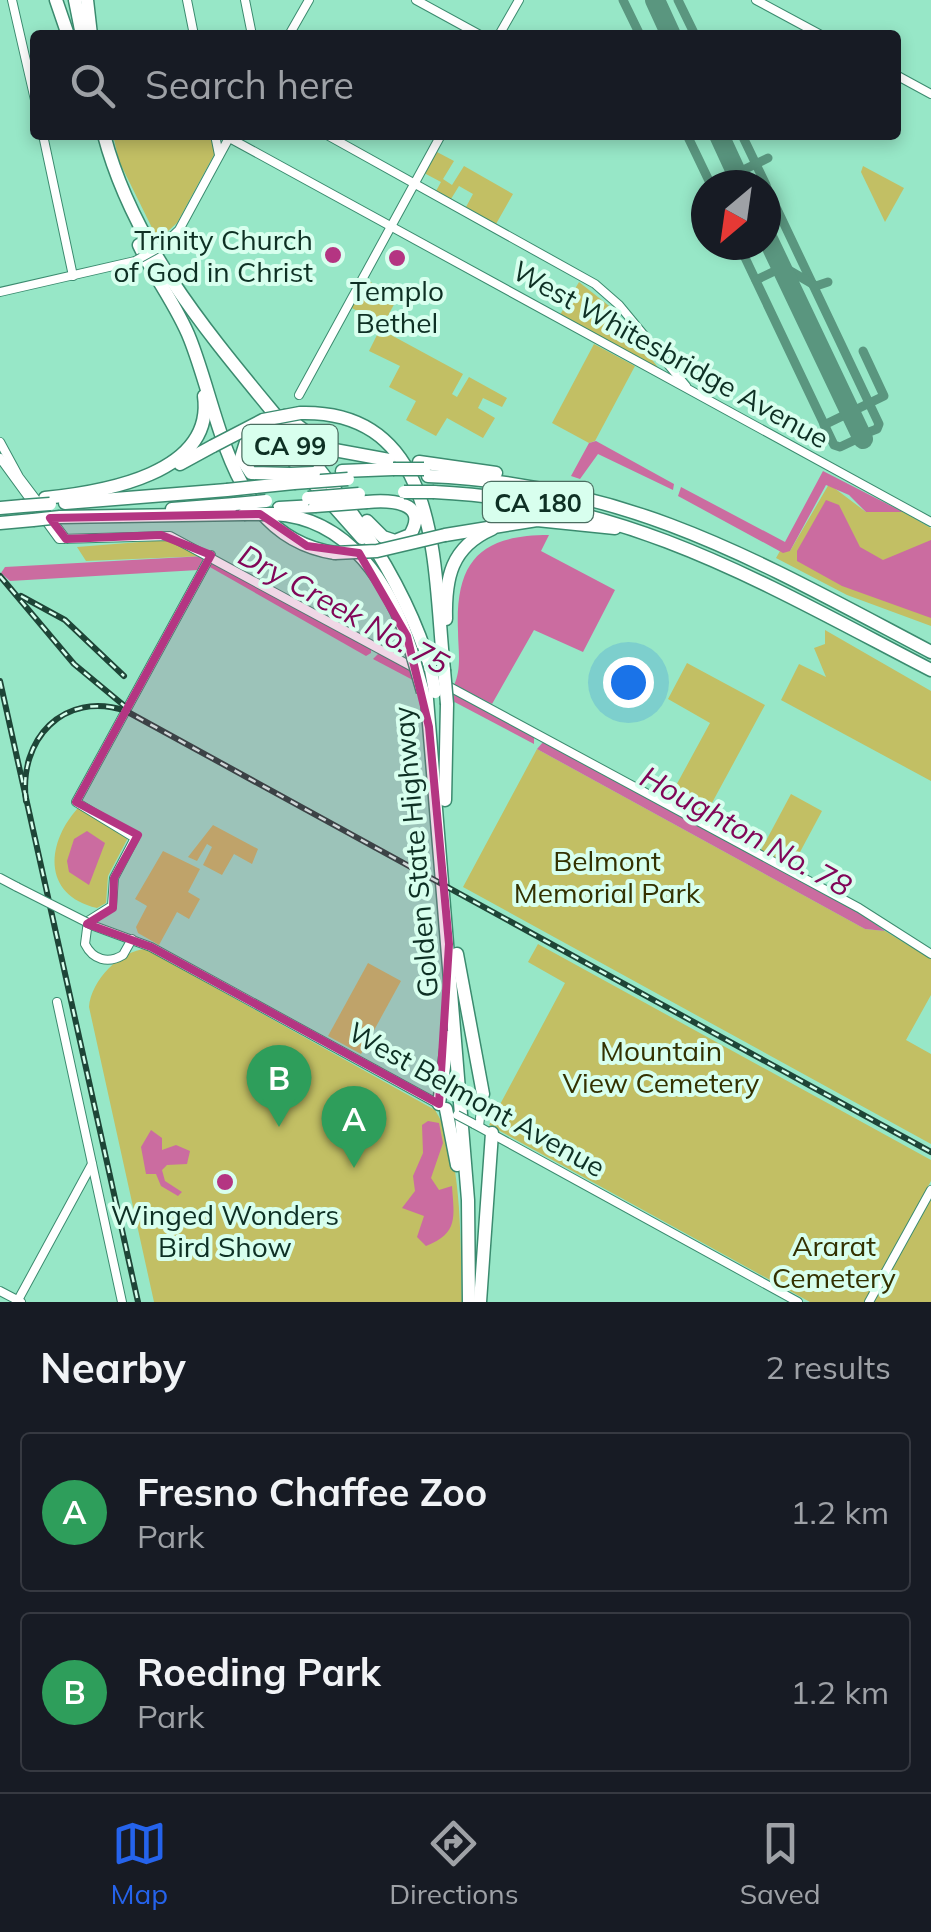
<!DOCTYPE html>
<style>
body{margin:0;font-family:Mulish,sans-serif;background:#242831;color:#f1f3f6}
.compass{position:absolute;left:691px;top:170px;width:90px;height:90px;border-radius:50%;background:#171b24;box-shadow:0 5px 15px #0003;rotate:209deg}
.you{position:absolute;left:628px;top:682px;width:35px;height:35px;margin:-25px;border:8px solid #fff;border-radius:50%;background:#1a73e8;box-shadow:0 0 0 15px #1a73e833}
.badge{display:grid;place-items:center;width:65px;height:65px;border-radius:50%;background:#2563eb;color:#fff;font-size:32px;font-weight:700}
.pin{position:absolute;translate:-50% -82px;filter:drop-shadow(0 2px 5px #0008)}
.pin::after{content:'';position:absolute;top:52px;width:35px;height:30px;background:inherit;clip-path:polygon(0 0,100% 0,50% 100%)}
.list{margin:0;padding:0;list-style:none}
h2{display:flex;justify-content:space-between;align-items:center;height:130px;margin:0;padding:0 40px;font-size:42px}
h2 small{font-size:32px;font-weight:400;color:#9ea1a6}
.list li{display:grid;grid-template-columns:65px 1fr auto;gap:30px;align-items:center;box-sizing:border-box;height:160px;margin:0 20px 20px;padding:0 20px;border:2px solid #363941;border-radius:10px}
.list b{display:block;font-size:38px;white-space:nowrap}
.list p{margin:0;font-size:32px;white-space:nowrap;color:#9ea1a6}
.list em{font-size:32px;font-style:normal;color:#9ea1a6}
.icon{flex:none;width:55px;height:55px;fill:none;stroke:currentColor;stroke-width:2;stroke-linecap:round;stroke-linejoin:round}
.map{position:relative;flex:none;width:931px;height:1302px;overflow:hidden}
.search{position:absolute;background:#171b24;box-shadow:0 5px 15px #0003;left:30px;right:30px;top:30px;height:110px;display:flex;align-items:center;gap:25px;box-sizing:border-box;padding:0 35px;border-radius:10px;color:#9ea1a6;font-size:38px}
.sheet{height:490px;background:#171b24}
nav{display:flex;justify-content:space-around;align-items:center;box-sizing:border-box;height:140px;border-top:2px solid #363941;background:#171b24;font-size:28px;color:#9ea1a6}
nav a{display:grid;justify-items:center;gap:5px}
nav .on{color:#2563eb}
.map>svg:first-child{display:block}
.green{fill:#c2bf64}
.water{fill:#cb6ca0}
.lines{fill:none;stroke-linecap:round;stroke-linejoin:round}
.taxiway{stroke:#5a967f;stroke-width:9}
.runway{stroke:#5a967f;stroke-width:20}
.secondary-casing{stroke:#3b8b6f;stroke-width:10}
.highway-casing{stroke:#3b8b6f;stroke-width:15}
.secondary{stroke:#fff;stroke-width:8}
.highway{stroke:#fff;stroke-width:12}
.rail-casing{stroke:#1e4537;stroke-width:6}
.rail{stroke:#d8ffee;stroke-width:2.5;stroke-dasharray:8;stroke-linecap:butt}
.secondary-bridge-casing{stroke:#3b8b6f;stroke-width:10;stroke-linecap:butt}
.highway-bridge-casing{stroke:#3b8b6f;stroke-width:15;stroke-linecap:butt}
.secondary-bridge{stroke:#fff;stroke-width:8}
.highway-bridge{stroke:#fff;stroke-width:12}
.marked{fill:#b43582;fill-opacity:0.2;stroke:#b43582;stroke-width:8;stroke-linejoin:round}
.poi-dot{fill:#b43582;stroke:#d8ffee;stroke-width:4}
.labels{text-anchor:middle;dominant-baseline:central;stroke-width:8;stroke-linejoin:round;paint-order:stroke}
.shield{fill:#d8ffee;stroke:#4b6e61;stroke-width:2.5}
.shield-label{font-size:25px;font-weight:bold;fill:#0e3024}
.poi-label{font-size:28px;fill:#0e3024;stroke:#d8ffee}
.street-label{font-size:28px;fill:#0e3024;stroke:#d8ffee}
.park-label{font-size:28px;fill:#333100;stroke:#d8ffee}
.water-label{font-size:30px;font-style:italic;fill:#810758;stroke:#d8ffee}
</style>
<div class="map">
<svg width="931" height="1302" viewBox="0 0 931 1302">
<rect width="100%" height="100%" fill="#97e7c7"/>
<g class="green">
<path d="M113,135H211L215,153L177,223L158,240L119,161Z"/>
<path d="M437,152L454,161L443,179L452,185L464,166L513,194L496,224L466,207L473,194L459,186L451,199L436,191L441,182L424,173Z"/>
<path d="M863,166L904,188L885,222L861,172Z"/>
<path d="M365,279L398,297L383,325L350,307Z"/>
<path d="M579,282L613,309L660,370L560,315Z"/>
<path d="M380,329L463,374L452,394L457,397L469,377L507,398L502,407L483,398L478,408L495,418L483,438L447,418L436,436L406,420L416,401L389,387L400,366L369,351Z"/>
<path d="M594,344L635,366L595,441L589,443L552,423Z"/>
<path d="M829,484L866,512H903L931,528V626L847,595L776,558L780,551H790Z"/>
<path d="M165,540L205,556L86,561L77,547Z"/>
<path d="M825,630L931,691V781L781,700L799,664L826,677L814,648L825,644Z"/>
<path d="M687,663L765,705L706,814L700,816L672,802L673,791L710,723L668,699Z"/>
<path d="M537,749L865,929L885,931L931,959V995L906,1040L931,1054V1144L463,887Z"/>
<path d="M791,794L822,811L792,867L761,850Z"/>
<path d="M80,806L129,836L108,876L106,903L97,908C41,895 46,841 80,806Z"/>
<path d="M213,825L258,849L252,864L234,854L222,875L203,865L212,847L207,844L197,861L188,857Z"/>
<path d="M163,851L200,869L188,892L200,899L189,919L177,912L159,945L138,933L136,927L147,906L135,899Z"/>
<path d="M538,944L931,1160V1181L865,1302H810L489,1125L565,983L528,962Z"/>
<path d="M146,949L435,1110C464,1154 460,1249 462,1302H154L89,1007C91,980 121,950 146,949Z"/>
<path d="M368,963L401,981L361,1054L328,1036Z"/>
<path d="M931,1197V1302H874Z"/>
</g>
<g class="water">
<path d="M596,441L674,484L673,490L598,454L580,479L571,476L589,443Z"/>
<path d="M823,471L903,512H866L849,495L826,485L790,551L783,553L678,496L681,487L785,542Z"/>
<path d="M826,500L839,505L860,547L883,560L931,540V618L842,586L797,561V551Z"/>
<path d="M549,535L541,551L615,590L583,652L534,630L492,704L454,685C462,668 458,649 458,631C455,561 480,535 549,535Z"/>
<path d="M205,556L198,570L10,581L1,573L5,567Z"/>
<path d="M211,559L371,647V653L366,656L208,566Z"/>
<path d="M380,652L534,736V744L373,659Z"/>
<path d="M544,741L857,911L885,931L865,929L537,749Z"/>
<path d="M87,831L105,843L89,885L69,872L67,861L74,839Z"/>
<path d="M428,1121L439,1123L443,1143L431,1178L439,1190L452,1186C454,1217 459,1233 426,1246L417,1237L424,1216L402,1208L415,1191L413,1176L423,1153L422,1125Z"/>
<path d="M151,1130L162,1138V1150L176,1145L190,1151L187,1164L167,1165L162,1170L165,1181L182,1192L178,1196L161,1186L156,1174H146L141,1147Z"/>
</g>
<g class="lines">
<g class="taxiway">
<path d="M623,0L640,35"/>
<path d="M678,0L695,35"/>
<path d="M687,135L711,185"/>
<path d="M742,135L766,185"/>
<path d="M712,185L768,158"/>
<path d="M739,245L834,445L840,447L857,439V428L864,434L877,429L879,424L766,186"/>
<path d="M780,265L816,286L828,282"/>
<path d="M756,280L781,268"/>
<path d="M824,425L884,396L863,351"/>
</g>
<g class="runway">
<path d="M655,0L671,35"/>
<path d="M719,135L742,185"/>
<path d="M766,235L863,439"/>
</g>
<g class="secondary-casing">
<g id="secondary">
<path d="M12,0L35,100"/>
<path d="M187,0L194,35"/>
<path d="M245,0L252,35"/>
<path d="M416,0L480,35"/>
<path d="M756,0L821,35"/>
<path d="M289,35L309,0"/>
<path d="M499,35L519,0"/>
<path d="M896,75L931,94"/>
<path d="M43,135L73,276"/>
<path d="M215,135L219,155"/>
<path d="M224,135L931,522"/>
<path d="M327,135L595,284L619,305L686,386"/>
<path d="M162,246L179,230L230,136"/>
<path d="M0,292L135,261"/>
<path d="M299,395L441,135"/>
<path d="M0,442L19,477L66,539"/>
<path d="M0,458L59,539L170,536L433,678"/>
<path d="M446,685L859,908L931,954"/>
<path d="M0,878L17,887"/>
<path d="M94,926L151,947L440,1105"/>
<path d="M132,939L123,955C108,964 93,960 85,944L88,921L112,906L114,878L135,838L76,802L211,555"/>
<path d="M57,1002L122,1302"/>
<path d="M474,1124L798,1302"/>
<path d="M479,1126L483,1094"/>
<path d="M0,1291L21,1302"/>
<path d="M17,1302L92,1164"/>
<path d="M869,1302L931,1190"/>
</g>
</g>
<g class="highway-casing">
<g id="highway">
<path d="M56,0L68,35"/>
<path d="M75,0L82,35"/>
<path d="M87,0L91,35"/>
<path d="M104,135C160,345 371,463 431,670"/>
<path d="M139,245C154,277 177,306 190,339C222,420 230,537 335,553"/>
<path d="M300,413C443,409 433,570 444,670"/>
<path d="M285,416L329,449L389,460"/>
<path d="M419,462L496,473"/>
<path d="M180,464L213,446"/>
<path d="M342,471L393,469"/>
<path d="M290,474L251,473L241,458L246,442L260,435L274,439L362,538"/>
<path d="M428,476C630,484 758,561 931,652"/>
<path d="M255,487L294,483"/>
<path d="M434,492C629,501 763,583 931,670"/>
<path d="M45,498C103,492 215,474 204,396"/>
<path d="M367,502C389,500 430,501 410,535L395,541L383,537L367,521"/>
<path d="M65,503L227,490"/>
<path d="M0,508L23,506"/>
<path d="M279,508L315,506"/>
<path d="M172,509L235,504"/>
<path d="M274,514C349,518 391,585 411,650"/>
<path d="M60,517L244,514"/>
<path d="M0,523L33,520"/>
<path d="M445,535L537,520L615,528"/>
<path d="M446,619C445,578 451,547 492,529"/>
<path d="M426,687L468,1200L469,1302"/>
<path d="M445,800L447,704"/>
<path d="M457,954L483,1094"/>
<path d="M439,1104L448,1037"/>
<path d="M446,1109L457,1165"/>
<path d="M480,1302L492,1133"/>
</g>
</g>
<use href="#secondary" class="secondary"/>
<use href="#highway" class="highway"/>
<g class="rail-casing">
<g id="rail">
<path d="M0,576L74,664L127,708"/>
<path d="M21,596L65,620L124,676"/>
<path d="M0,681L138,1302"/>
<path d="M26,801C18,740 63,690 126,711L931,1152"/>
</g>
</g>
<use href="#rail" class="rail"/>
<g class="secondary-bridge-casing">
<g id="secondary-bridge">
<path d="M135,261L162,246"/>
<path d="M17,887L94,926"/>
<path d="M457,1115L474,1124"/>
</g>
</g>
<g class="highway-bridge-casing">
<g id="highway-bridge">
<path d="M213,446L263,420L300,413"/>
<path d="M393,469H424"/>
<path d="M290,474L314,473"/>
<path d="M294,483L348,479"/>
<path d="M227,490L255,487"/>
<path d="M404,492H434"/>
<path d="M308,498L359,494"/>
<path d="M235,504L266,501"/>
<path d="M23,506L50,504"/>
<path d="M315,506L367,502"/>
<path d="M244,514H274"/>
<path d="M33,520L60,517"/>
<path d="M335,553L377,551L445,535"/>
<path d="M411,650L423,692"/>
<path d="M431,670L435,692"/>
<path d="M444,670L447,704"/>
</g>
</g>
<use href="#secondary-bridge" class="secondary-bridge"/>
<use href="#highway-bridge" class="highway-bridge"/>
</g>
<path class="marked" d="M260,514L307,546L359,553L407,636L429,727L449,944L439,1104L151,947L87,924L113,908L114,878L138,835L76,802L211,555L161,535L66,539L50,518Z"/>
<g class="poi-dot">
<circle cx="333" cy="255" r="10"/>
<circle cx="397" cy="258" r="10"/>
<circle cx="225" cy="1182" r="10"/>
</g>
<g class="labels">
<g class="shield">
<rect x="242.5" y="425" width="95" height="40" rx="8"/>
<rect x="483" y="482" width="110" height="40" rx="8"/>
</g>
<g class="shield-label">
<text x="290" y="445">CA 99</text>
<text x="538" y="502">CA 180</text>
</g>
<g class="poi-label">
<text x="313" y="239" text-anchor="end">Trinity Church<tspan x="313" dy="32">of God in Christ</tspan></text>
<text x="397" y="290">Templo<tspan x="397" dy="32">Bethel</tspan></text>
<text x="225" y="1214">Winged Wonders<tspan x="225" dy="32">Bird Show</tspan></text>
</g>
<g class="street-label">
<text transform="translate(671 354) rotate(29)">West Whitesbridge Avenue</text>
<text transform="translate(415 852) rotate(-95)">Golden State Highway</text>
<text transform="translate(477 1099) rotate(29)">West Belmont Avenue</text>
</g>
<g class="park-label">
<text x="607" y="860">Belmont<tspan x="607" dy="32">Memorial Park</tspan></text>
<text x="661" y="1050">Mountain<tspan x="661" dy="32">View Cemetery</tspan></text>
<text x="834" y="1245">Ararat<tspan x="834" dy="32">Cemetery</tspan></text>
</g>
<g class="water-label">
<text transform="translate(344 609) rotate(29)">Dry Creek No. 75</text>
<text transform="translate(746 831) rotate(29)">Houghton No. 78</text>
</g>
</g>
</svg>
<svg class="compass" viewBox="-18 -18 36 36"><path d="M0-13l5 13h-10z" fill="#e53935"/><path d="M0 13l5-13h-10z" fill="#9ea1a6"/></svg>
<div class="you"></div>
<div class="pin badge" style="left:354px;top:1168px;background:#2e9e5b">A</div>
<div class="pin badge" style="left:279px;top:1127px;background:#2e9e5b">B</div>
<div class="search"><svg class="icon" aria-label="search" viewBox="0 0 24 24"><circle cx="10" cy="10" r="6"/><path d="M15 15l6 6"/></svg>Search here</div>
</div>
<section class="sheet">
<h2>Nearby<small>2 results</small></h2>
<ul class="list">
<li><span class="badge" style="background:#2e9e5b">A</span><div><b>Fresno Chaffee Zoo</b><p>Park</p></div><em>1.2 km</em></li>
<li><span class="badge" style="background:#2e9e5b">B</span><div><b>Roeding Park</b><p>Park</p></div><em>1.2 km</em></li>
</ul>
</section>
<nav>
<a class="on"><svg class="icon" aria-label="map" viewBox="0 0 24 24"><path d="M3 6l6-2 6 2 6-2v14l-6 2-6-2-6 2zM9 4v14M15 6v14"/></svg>Map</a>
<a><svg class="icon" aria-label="directions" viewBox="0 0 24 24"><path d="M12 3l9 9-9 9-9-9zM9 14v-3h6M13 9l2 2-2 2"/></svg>Directions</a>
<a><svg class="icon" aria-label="saved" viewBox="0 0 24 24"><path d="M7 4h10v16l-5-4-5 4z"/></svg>Saved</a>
</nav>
